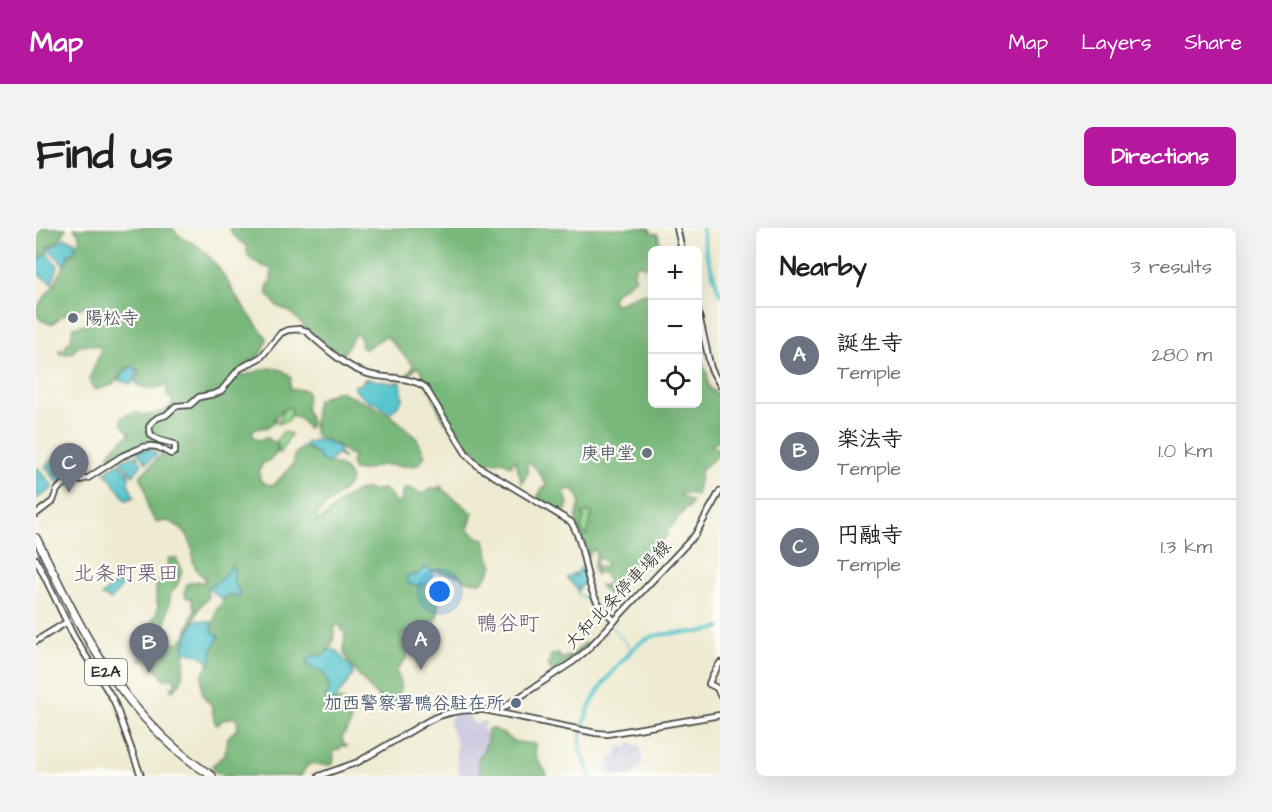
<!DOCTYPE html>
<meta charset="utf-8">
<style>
body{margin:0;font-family:"Architects Daughter","Klee One",sans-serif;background:#f2f2f2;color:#202124}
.controls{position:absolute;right:18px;top:18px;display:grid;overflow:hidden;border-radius:9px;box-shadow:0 6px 24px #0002}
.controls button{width:54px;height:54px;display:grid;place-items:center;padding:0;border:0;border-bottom:2px solid #e0e0e0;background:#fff;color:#202124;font:30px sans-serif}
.you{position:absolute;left:404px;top:364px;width:21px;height:21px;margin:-15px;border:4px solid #fff;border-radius:50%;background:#1a73e8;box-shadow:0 0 0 9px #1a73e833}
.badge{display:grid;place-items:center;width:39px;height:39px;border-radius:50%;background:#b5179e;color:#fff;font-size:20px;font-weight:700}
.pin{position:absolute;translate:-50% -50px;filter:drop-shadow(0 2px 3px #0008)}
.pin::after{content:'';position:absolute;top:32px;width:21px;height:18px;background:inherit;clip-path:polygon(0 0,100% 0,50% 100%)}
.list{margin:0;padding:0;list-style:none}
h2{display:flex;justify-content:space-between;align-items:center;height:78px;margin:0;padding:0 24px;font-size:26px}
h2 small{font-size:20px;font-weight:400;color:#757577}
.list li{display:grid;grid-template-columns:39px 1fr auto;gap:18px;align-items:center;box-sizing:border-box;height:96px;padding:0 24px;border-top:2px solid #e0e0e0}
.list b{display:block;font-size:22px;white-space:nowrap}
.list p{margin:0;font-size:20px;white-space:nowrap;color:#757577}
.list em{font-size:20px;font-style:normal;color:#757577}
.icon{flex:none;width:33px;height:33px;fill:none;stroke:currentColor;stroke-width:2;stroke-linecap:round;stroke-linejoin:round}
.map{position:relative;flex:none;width:684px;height:548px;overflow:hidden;border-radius:9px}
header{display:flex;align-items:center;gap:36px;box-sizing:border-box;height:84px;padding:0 30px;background:#b5179e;color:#fff}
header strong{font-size:28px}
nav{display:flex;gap:33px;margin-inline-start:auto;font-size:21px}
.intro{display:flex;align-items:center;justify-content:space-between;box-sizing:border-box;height:144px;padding:0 36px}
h1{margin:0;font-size:42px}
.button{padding:15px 27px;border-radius:9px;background:#b5179e;color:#fff;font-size:21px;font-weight:700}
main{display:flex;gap:36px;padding:0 36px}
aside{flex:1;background:#fff;border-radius:9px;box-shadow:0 6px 24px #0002}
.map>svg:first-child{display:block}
.industrial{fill:#c5c0db}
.green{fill:#95d890;stroke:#60825e;stroke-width:1.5}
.forest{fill:#78b87a;stroke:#527252;stroke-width:1.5;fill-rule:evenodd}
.water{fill:#57c5ce;stroke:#41787c;stroke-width:1.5}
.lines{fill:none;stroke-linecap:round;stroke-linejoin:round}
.stream{stroke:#57c5ce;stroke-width:1.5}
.river{stroke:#57c5ce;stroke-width:4}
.secondary-casing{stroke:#484844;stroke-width:8}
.highway-casing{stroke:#484844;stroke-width:10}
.secondary{stroke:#fff;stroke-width:4.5}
.highway{stroke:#fff;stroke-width:7}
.worship-dot{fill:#6b7280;stroke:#fdfcf7;stroke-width:2}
.service-dot{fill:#5c6f8a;stroke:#fdfcf7;stroke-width:2}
.labels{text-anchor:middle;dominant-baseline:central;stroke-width:4.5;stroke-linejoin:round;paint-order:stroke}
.shield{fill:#fdfcf7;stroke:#6a6a68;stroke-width:1.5}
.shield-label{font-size:16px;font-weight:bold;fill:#2b2b2b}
.worship-label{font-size:18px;font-weight:bold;fill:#5b616d;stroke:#fdfcf7;text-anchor:start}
.street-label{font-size:18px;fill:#2b2b2b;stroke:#fdfcf7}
.service-label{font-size:18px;font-weight:bold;fill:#4e5e75;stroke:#fdfcf7;text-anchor:end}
.quarter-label{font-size:21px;fill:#64586f;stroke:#fdfcf7}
</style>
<header>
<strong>Map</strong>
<nav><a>Map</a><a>Layers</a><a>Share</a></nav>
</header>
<div class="intro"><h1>Find us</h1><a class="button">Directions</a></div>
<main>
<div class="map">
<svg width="684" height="548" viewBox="0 0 684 548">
<rect width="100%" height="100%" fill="#fdfcf7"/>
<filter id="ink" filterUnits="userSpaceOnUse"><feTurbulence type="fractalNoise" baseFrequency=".0167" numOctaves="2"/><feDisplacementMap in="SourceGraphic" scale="12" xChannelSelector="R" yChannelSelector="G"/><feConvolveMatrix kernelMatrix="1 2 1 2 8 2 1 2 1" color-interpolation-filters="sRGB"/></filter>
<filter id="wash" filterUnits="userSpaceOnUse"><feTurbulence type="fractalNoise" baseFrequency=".008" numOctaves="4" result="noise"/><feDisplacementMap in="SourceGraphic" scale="24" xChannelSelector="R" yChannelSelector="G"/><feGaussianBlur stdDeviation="1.35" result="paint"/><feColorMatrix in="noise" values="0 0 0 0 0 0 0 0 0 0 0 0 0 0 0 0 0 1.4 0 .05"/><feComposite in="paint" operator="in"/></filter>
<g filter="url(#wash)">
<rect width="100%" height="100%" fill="#efebd2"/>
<g class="industrial">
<path d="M429,485H435L434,489L438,496L448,493L450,494L451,496L446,499L451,509V515L450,521L442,531L444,548L423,547L420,524L421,516L413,495L417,486Z"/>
<path d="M594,513L598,517L604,518L607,536L600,543L597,548H577L578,544H570L574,530L581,529L582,521H584L585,517L591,520Z"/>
</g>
<g class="green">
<path d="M251,179H254L256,181L253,192L242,196L247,182Z"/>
<path d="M247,204L255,206L244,225H242L243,218L240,214Z"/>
<path d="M553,284L556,286L551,308C543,304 545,293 547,286Z"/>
</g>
<g class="forest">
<path d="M0,0H30C26,11 21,15 10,19L12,24L0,33Z"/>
<path d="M38,0H137C143,12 154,12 163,19C179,32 190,51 200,68C210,82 220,97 231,110C229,128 216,131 205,143L207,148C225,143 241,132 255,150L254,157L255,161L270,162C273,169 270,174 270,180C270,185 273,189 275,193L273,200H271L266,192L255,187L256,181L254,179L247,182L237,191L238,192L241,191C237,200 226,200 218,201L216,204L218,210L223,212L232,210C233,211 239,215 240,216C245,225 234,233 227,235L223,243L224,252L230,256L238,257L258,235V227L268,218L283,227L285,232C292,235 303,235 309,242C312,245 313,248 315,251C310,267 289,273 280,289L281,291H286L306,272L322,263L330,261L336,263L347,261L354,266L359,275L361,276L366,271V266L369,260C378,259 380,265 388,266L394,261L403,260L404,258C412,269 426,273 434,284H437L433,299L431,297L430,299L431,302H433L443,310L449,311L452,326L457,338L451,348L446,354L430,353L423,348L395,342L389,339C382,350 379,345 370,349L372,355C386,362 395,350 408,359L403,367L402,385L395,404L379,408L372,404L366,405L367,418L372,422C373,432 364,436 360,443L364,453L365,461L359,475H355L345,474L342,470H344L343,468H341C332,458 311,436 308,423C307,417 310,410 308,403L305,402L306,398L299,397C299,408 296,422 285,428C279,427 274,427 271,433V437C288,444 291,445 294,464L290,469V472L299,474L303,471L307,472C315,487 319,495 306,508L307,515L311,518H305L304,521L297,524L298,528L297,536C281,542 275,525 265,548H186L178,543L176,538L189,526L192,509L201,501L202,494L198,489L186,492L184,495L181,497L179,495L175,476L169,471L166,463V450L168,442C176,436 174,433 176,424C176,419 181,413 183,409L176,403V399L178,395L180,383L190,369L196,368L203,370L204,365L198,356V340L196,339H195L186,351L171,360L172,370L164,378L148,417L149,431L147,445L145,454L137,463H135V461L139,455V450L129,451C123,446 121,439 114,433H104V428L108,425L121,427L132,414L143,415L149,408L159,381L155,370H150C148,364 149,361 151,356L162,353L166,355L170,351L161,343L157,334V324L152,308L142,298L133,293L120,294L112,282L110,264L104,248L128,224L118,220L108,221L75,231L73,230C74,219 87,212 94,206L86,196L85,190C89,188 95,184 100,185C103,185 106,187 110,187C120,187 131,183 138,175L131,166V157L116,161L101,157V149L104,143L96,138L90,140L76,157L59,162L55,157L53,152L65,122L64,119L59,117H44L35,126H24L23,122H29L31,115L35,113L37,99L54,95L56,83L51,78C46,80 42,80 37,82C28,85 22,91 16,96C7,94 0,91 0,81L17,58L33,28C41,24 38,17 44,12L42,5Z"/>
<path d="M193,0H613L616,5L622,6L624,17L623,22H616C616,30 616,36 607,39L604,35L599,40L598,47L600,50L579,65L576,71L578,76H582L602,66L614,65L616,68V176H662V102L666,117L665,133L671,145L673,159L681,166L684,167V214L676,216L678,220L684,222L681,228L665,242L660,268L656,266L647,265L644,267L656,274L653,280L651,279L639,295L630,303L632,306L623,317L626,324L619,330L613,339C600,334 596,335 590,349C590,350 590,352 589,353C586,358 583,359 580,365L583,368V370L573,368L564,357L570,358L569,356H572L573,353L570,350L569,346L560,344V347L558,344L561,339L569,338L570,335L568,332L564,330L560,333L561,338L557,340L560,327L559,321L557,322L551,329C548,318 544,307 541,297C537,282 552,277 537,261L528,262L532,276L528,286L503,271L502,268L506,261L510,259V256C503,246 504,243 494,235L491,236L492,245L486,255L479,232L477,233L475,238L471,236L468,233L448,235L441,224L435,220L431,222C424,210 413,200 405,187C398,175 397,159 384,151L387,145L382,139L369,150L378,138L350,108L329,121L325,120C326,113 326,108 319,106L307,127L302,126L275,105L254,84L241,78L231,65V59L235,52L236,41L227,38L213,30L210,18L197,7ZM552,284L556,286L551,307L547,306C544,300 546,295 548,290L546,287L547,286L551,285Z"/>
<path d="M301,163L306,164L337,178L351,185L362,193L381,211L389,227C387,231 385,235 380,237C370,240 357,236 346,237C335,238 330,245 318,242L315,235L318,227H313L301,217L279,207L277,197L281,172Z"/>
<path d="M133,330H140L146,342L142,356L135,365L129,397L123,405L119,416H111L115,408L114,395C130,376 116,376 121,357C123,352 127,349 129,344C131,340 132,334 133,330Z"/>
<path d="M549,415L552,417V420L543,427L535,430L531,436L516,444L511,435L515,432L514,428L522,425L525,431C536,428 541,423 549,415Z"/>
<path d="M454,500H457L480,514L499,516C499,533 502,532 510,544V548H444L442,531C449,521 453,515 451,502Z"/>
</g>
<g class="water">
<path d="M28,10L39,13V22L31,27L32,29L28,36L12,20L20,17Z"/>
<path d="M11,25L22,38L16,55L0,45V35Z"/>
<path d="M96,138L102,143L99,149V153L95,156L82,152L92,140Z"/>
<path d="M329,151H333L357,155H360L361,153L365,154L367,171L358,182L354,184C349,182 345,179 341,176C331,171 323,170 317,158L325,156Z"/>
<path d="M282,211L299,217L304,221L303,224L308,231L301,226L292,236L289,233L285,232L283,227L269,218L270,215Z"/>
<path d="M112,221L120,225L121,227L110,235L102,224Z"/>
<path d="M101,227L106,236L97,248L85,232Z"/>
<path d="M19,230L35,243L31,252L23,256L9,238Z"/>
<path d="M84,235L93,247L92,256L94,259L98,269L90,272L69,244L75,240Z"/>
<path d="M0,239L2,240L17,258L16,261L0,271Z"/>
<path d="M195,338L198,340V356L204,365L201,368C195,365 191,367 186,371L171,360L186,351Z"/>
<path d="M388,339L397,343L394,356C386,355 380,360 372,355L370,349C379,346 383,350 388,339Z"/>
<path d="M545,340L547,342L551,353L542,361V364L541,361L531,350L535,347L538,348L537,345L541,348L540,345Z"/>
<path d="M81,353L86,358L75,372L66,368L70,363L77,358Z"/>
<path d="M161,392L176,394V403L183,409L176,422V431L172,437V432L161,426L148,423C148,415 155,397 161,392Z"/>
<path d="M294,422C300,420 304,425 307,430V432L310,433L316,440L317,447L298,473L290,472V469L294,464C291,445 288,444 271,437V433C274,428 279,427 285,428Z"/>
</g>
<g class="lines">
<g class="stream">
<path d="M541,363V365C554,372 564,384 572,396"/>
<path d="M575,399L596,421"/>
</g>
<g class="river">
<path d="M666,0L670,24L684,67"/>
<path d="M555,548C551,539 545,528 544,517C544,511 546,505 547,499C553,472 569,452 587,432C596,422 603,413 615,409C637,402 664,408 684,399"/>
</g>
</g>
</g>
<g filter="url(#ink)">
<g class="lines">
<g class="secondary-casing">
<g id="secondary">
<path d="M641,0L646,22"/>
<path d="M662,83L675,141L684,157"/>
<path d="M0,286L17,273L21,262L26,257L52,250L86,228L107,219L115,218L122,219L135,226L139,224V218L138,216L123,212L115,207L113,199L116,194L121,190L130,187L140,178L154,177L163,169L178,166L185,163L203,141L225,129L245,105L252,102L264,101L270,103C286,117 309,139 329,145C349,152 371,147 389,159L431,227L443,239L535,294C550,318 548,353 562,375C567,382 573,387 579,393"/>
<path d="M0,331L38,409L72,463L78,473L105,548"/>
<path d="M0,413L31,394"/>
<path d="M684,435L676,448L673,456L681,460L684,467"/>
<path d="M461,484L538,433L551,422L659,307L684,263"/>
<path d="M283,548L322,534L392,493C410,483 428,481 449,482L560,505L571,506L684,487"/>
</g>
</g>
<g class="highway-casing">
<path id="highway" d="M0,310C19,347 36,385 58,421C88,470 127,517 176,548"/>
</g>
<use href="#secondary" class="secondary"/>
<use href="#highway" class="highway"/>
</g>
</g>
<g class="worship-dot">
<circle cx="37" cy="90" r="6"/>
<circle cx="611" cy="225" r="6"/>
</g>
<circle class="service-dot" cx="480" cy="475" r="6"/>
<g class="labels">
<rect class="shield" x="49" y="431" width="42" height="26" rx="4.5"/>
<g class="shield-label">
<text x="70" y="444">E2A</text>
</g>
<g class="worship-label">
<text x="49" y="90">陽松寺</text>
<text x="599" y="225" text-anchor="end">庚申堂</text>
</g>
<g class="street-label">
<text transform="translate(582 367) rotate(-46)">大和北条停車場線</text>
</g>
<g class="service-label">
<text x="468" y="475">加西警察署鴨谷駐在所</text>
</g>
<g class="quarter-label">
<text x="90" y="345">北条町栗田</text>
<text x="472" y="395">鴨谷町</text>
</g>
</g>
</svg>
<div class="controls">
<button>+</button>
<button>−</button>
<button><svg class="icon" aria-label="locate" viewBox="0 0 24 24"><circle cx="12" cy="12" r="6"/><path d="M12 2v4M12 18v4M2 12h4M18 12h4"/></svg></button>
</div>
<div class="you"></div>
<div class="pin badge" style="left:385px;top:442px;background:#6b7280">A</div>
<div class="pin badge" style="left:113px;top:445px;background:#6b7280">B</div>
<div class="pin badge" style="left:33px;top:265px;background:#6b7280">C</div>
</div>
<aside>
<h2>Nearby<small>3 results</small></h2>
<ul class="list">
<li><span class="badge" style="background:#6b7280">A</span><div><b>誕生寺</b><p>Temple</p></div><em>280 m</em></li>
<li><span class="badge" style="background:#6b7280">B</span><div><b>楽法寺</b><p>Temple</p></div><em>1.0 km</em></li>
<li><span class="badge" style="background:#6b7280">C</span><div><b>円融寺</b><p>Temple</p></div><em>1.3 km</em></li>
</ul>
</aside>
</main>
